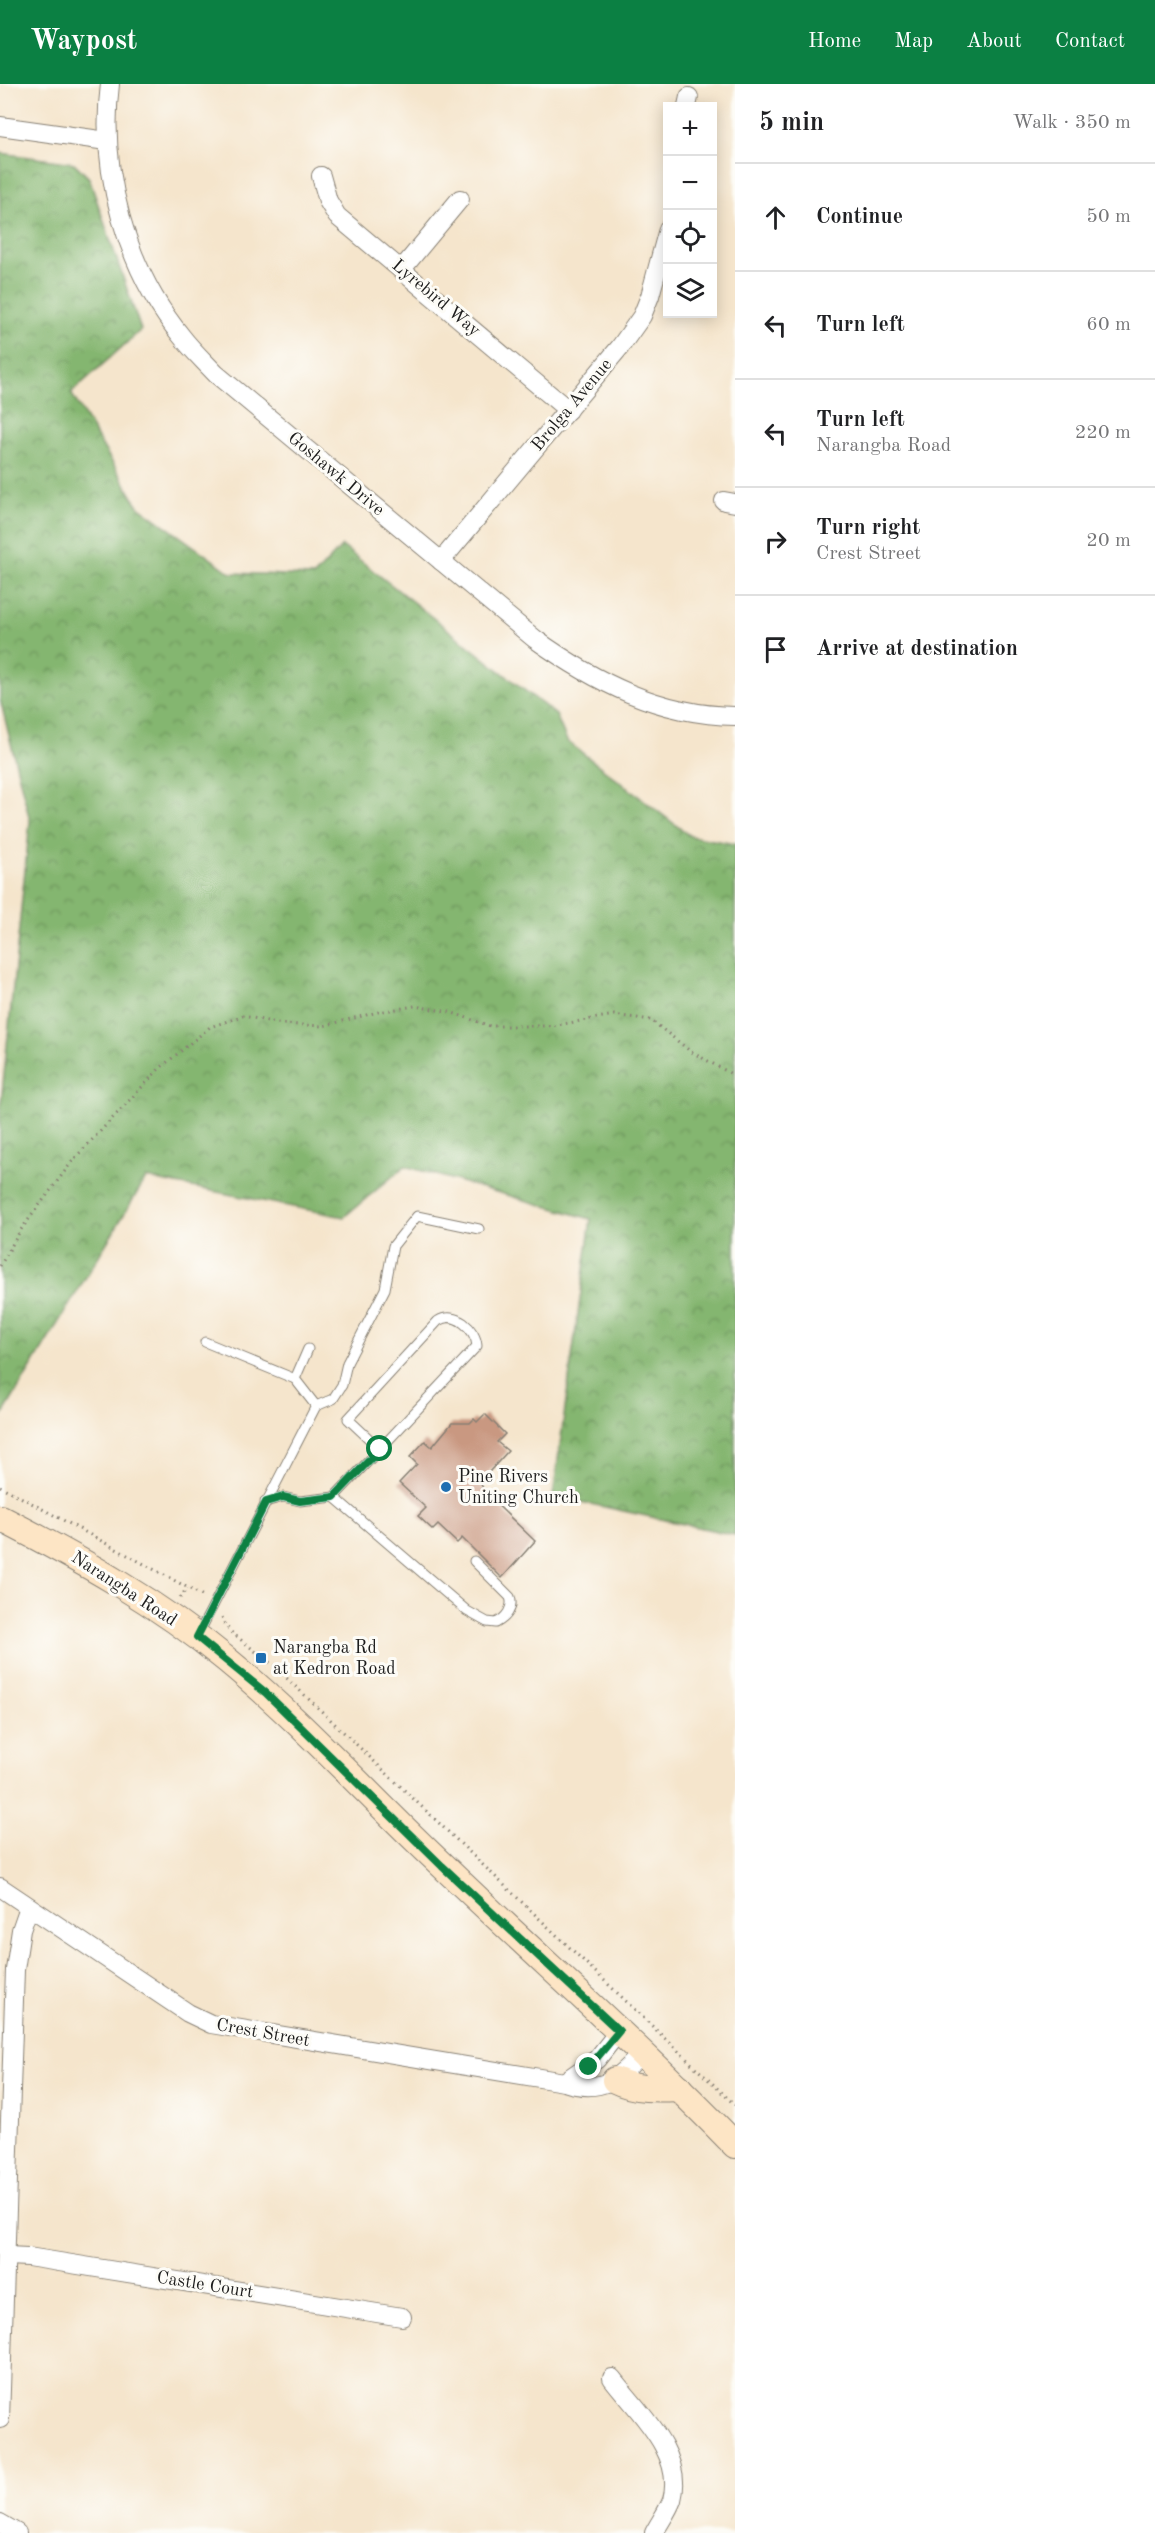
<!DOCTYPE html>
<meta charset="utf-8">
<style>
body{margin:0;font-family:"Old Standard TT",serif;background:#f6f6f6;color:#202124}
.controls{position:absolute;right:18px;top:18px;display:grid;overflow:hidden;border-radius:0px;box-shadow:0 3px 15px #0003}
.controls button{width:54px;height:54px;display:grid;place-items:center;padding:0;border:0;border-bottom:2px solid #e0e0e0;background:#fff;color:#202124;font:30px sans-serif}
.stop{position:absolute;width:18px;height:18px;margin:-14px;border:4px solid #0b8043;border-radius:50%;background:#fff}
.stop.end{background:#0b8043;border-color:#fff;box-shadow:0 2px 6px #0008}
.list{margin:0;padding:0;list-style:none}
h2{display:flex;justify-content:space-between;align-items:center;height:78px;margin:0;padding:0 24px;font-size:26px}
h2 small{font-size:20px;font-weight:400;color:#757577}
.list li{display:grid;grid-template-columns:39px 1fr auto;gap:18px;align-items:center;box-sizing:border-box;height:108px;padding:0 24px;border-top:2px solid #e0e0e0}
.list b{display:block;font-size:22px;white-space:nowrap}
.list p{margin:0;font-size:20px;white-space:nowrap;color:#757577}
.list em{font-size:20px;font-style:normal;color:#757577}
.icon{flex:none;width:33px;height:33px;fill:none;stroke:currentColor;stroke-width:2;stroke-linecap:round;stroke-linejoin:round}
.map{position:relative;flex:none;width:735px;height:2449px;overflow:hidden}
header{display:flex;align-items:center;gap:36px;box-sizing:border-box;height:84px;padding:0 30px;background:#0b8043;color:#fff}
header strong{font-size:28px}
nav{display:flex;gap:33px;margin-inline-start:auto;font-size:21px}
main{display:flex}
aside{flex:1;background:#fff}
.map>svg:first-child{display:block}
.forest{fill:url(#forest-crowns);stroke:#506946;stroke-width:1.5}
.building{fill:#c99881}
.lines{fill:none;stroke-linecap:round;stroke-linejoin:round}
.lane-casing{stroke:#888074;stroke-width:11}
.street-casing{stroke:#888074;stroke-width:20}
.secondary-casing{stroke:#888074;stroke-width:28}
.path{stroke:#888074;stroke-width:3;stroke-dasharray:1.5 4.5;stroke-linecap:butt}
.lane{stroke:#fff;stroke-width:9}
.street{stroke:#fff;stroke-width:18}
.secondary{stroke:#fde5c5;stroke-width:26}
.route{stroke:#0b8043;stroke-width:8}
.poi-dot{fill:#1f6fb2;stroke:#fdfcf7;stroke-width:2}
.labels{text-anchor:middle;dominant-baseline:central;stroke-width:6;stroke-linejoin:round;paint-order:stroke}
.street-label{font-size:18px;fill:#1c1c1c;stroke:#fdfcf7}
.poi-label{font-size:18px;fill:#1c1c1c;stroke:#fdfcf7;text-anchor:start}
</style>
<header>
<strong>Waypost</strong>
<nav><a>Home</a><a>Map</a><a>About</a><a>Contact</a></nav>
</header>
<main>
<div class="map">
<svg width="735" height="2449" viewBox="0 0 735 2449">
<defs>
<pattern id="forest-crowns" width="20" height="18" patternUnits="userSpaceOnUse" patternTransform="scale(1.5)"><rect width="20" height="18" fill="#84b670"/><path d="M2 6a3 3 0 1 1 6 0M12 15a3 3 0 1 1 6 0" fill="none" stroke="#6b935b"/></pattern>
</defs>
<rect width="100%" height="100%" fill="#fdfcf7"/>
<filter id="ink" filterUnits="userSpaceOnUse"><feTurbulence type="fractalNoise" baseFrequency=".0167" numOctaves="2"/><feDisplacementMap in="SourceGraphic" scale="12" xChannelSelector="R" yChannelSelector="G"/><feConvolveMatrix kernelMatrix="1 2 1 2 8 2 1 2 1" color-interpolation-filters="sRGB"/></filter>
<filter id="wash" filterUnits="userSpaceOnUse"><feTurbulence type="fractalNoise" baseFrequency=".008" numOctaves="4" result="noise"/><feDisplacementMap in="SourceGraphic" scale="24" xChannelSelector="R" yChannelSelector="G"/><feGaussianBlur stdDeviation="1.35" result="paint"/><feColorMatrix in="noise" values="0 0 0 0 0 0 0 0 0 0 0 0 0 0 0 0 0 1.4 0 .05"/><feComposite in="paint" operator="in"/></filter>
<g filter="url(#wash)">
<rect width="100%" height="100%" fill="#f5e5cc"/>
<path class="forest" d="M0,69L74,79L89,94L141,246L71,309L138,422L231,489L314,492L342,462L556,631L567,657L690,752L735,760V1451L553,1412L591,1135L405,1082L344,1133L146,1094L0,1335V1029L30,737L0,615Z"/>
<g id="blocks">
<path class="building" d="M485,1330L505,1350L497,1358L508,1367L480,1398L485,1409L535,1457L502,1494L462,1454L457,1459L438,1441L433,1446L418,1432L426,1424L399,1399L417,1380L410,1373L425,1357L432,1363L452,1339H470L474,1335L477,1338Z"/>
</g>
</g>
<g filter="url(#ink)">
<use href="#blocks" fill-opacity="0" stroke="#888074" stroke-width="1.5"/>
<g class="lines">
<g class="lane-casing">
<g id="lane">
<path d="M205,1258L295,1295"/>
<path d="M308,1265L295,1295L316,1322"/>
<path d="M334,1413L467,1527L487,1538L496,1539C506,1534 514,1524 510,1513L474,1477"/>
<path d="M265,1418L283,1413L300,1417L334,1413L380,1365L348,1335L438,1237C455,1226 476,1245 477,1262L380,1365"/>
<path d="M198,1551L316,1322L333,1315L342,1301L347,1279L385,1205L393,1162L417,1132L479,1145"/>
</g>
</g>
<g class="street-casing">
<g id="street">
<path d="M110,0C99,87 126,185 182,253C192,266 205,278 216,290L535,555C595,598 660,631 735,632"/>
<path d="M687,22L689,13"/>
<path d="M0,42L107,57"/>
<path d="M321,92L328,117L337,132L568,326"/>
<path d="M402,185L460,115"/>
<path d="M724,417L735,419"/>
<path d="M441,477L620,263L642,232L650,212L668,145"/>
<path d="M0,1803L188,1929L211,1940L564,1998C601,2010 619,1996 642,1968"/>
<path d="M564,1998L597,1975L619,1947"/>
<path d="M7,2172L28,2173L402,2233"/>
<path d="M612,2294C637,2327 685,2369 672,2416C668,2427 659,2439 654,2449"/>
<path d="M0,2335L15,1886L21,1846L29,1823"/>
<path d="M0,2439L17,2449"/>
</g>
</g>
<g class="secondary-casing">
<g id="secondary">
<path d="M0,1434C80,1475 157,1518 227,1576C305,1640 372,1716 446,1785C542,1877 642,1965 735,2061"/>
<path d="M615,1996C635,2006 657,2005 679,2004"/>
</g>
</g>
<g class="path">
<path d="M0,1182L20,1147L74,1075L159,985L210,943L243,932L282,940L323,942L378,928L415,922L450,928L490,942H552L614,931L651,936L690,967L735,992"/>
<path d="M0,1402L205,1513"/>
<path d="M180,1514L187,1504"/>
<path d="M222,1533L226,1542L231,1548L274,1582L735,2021"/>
</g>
<use href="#lane" class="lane"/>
<use href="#street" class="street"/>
<use href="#secondary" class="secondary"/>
</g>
</g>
<g class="lines" filter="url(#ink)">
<path class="route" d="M380,1365L334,1413L300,1417L283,1413L266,1418L197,1553L266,1609L442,1782L619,1947L589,1983"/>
</g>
<g class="poi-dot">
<circle cx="446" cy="1403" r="6"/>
<rect x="255" y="1568" width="12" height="12" rx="3"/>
</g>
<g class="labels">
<g class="street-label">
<text transform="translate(436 214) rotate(40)">Lyrebird Way</text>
<text transform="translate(572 321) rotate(-50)">Brolga Avenue</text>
<text transform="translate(336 390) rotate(40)">Goshawk Drive</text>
<text transform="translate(124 1505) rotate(33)">Narangba Road</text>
<text transform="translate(263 1949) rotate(10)">Crest Street</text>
<text transform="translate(205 2201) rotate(9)">Castle Court</text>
</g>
<g class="poi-label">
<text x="458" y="1393">Pine Rivers<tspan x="458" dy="21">Uniting Church</tspan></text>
<text x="273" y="1564">Narangba Rd<tspan x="273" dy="21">at Kedron Road</tspan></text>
</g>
</g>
</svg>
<div class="controls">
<button>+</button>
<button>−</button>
<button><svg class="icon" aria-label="locate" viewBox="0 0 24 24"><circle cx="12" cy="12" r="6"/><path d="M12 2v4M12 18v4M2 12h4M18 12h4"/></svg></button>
<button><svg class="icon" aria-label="layers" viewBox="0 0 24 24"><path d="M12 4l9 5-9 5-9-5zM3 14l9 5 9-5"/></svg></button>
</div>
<div class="stop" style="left:380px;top:1365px"></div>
<div class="stop end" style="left:589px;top:1983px"></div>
</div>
<aside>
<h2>5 min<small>Walk · 350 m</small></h2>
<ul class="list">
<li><svg class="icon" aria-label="ahead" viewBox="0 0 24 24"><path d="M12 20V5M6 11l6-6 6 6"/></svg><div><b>Continue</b></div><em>50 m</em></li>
<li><svg class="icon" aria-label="left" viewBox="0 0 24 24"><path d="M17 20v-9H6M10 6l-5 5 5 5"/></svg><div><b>Turn left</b></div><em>60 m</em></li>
<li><svg class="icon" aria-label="left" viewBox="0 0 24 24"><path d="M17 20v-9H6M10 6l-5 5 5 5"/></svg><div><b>Turn left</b><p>Narangba Road</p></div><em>220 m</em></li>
<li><svg class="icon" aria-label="right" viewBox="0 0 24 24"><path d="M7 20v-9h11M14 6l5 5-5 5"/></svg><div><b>Turn right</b><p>Crest Street</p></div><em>20 m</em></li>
<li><svg class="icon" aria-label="arrive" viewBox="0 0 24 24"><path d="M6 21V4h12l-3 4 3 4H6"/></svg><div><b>Arrive at destination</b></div></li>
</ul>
</aside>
</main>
